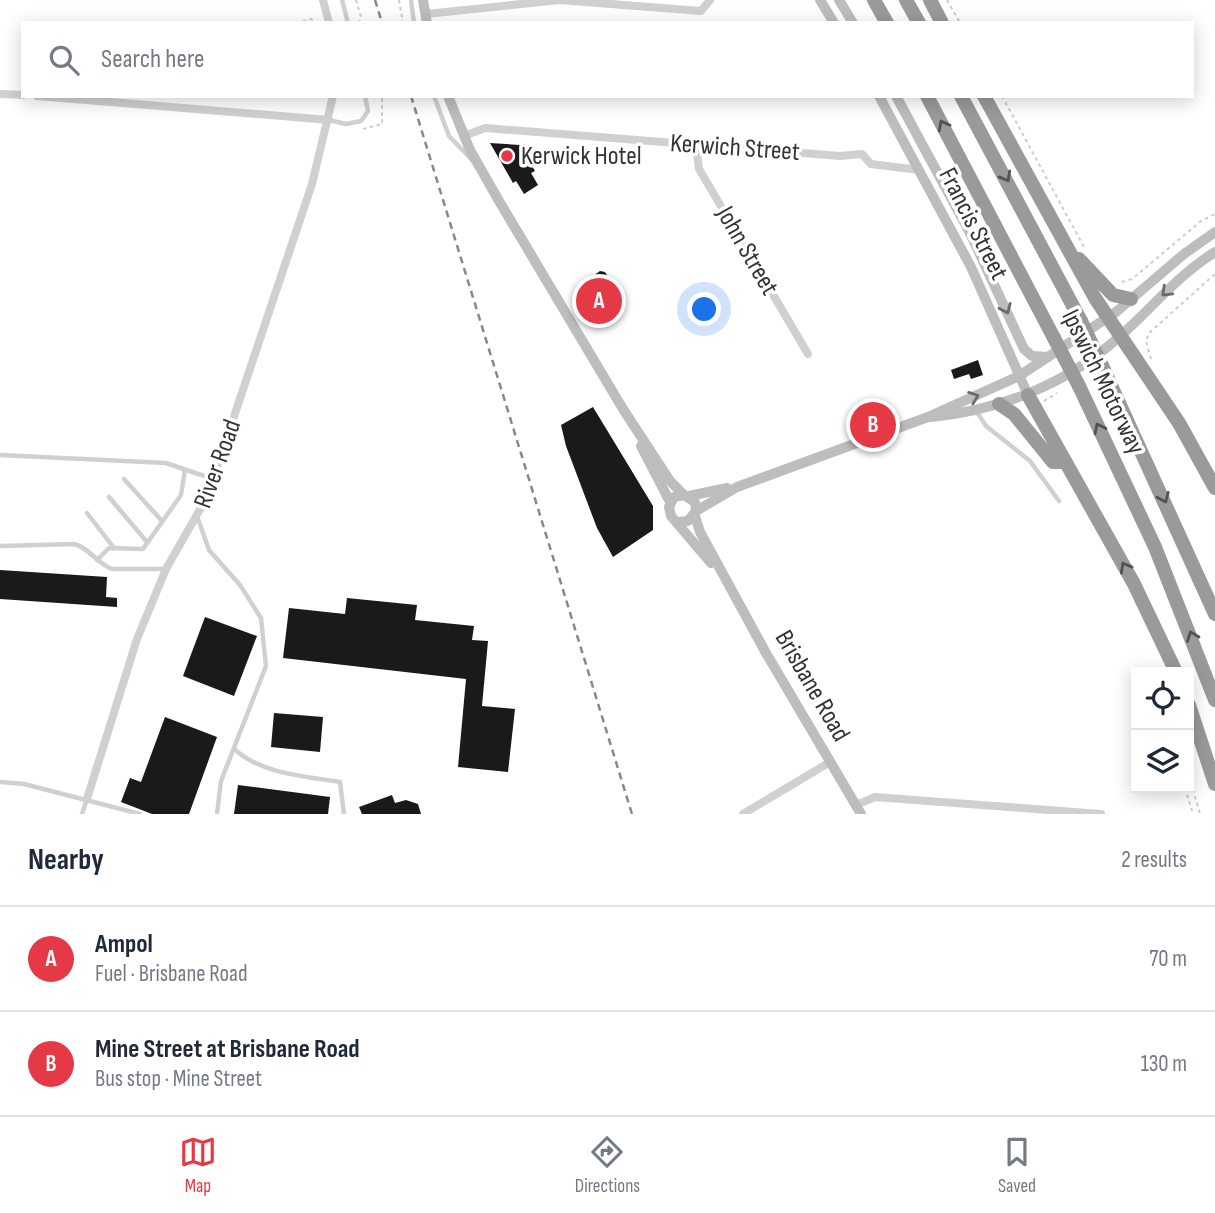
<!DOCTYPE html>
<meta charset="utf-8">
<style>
body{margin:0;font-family:"Sofia Sans Condensed",sans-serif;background:#f2f2f3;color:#1f2937}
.controls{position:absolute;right:21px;bottom:21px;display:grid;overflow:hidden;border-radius:0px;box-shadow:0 4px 18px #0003}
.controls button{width:63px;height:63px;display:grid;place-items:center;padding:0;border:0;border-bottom:2px solid #e0e1e3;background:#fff;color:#1f2937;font:35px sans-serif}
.you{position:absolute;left:705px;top:310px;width:24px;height:24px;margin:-18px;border:5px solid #fff;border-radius:50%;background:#1a73e8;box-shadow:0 0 0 10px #1a73e833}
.badge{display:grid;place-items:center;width:46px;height:46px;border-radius:50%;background:#e63946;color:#fff;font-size:23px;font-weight:700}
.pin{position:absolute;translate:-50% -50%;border:4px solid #fff;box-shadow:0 2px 7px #0006}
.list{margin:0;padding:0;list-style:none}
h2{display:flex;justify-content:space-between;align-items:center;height:91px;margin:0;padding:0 28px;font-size:30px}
h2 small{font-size:23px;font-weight:400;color:#747a83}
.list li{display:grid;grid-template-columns:46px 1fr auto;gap:21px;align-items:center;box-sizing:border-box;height:105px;padding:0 28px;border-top:2px solid #e0e1e3}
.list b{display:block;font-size:26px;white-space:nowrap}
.list p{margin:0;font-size:23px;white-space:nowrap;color:#747a83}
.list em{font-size:23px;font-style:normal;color:#747a83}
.icon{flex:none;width:38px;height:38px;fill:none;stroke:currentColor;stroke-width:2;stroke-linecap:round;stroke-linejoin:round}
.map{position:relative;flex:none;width:1215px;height:814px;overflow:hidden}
.search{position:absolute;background:#fff;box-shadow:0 4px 18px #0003;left:21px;right:21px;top:21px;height:77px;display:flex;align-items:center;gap:18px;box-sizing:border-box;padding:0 24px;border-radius:0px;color:#747a83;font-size:26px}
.sheet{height:301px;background:#fff}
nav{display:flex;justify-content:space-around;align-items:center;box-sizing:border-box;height:98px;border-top:2px solid #e0e1e3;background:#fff;font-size:19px;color:#747a83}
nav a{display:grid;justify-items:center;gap:4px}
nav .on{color:#e63946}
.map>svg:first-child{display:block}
.building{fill:#1a1a1a}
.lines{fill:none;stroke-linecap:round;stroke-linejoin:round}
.path{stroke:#cdcdcd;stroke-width:2;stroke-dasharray:3.5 3.5;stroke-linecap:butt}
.lane{stroke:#d0d0d0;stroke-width:4.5}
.street{stroke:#d0d0d0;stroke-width:8}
.secondary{stroke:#bdbdbd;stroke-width:10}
.highway{stroke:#9a9a9a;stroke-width:14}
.rail{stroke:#888;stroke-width:2.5;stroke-dasharray:7 5;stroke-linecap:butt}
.highway-bridge{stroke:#9a9a9a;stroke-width:14}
.oneway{stroke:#525252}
.oneway2{stroke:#6a6a6a}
.poi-dot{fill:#e63946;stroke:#fff;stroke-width:2.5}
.labels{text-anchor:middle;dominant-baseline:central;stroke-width:7;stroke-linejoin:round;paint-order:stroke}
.street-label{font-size:26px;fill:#333;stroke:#fff}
.poi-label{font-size:26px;fill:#333;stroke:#fff;text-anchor:start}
</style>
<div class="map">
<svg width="1215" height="814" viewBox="0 0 1215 814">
<rect width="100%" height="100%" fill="#fff"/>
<g class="building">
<path d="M490,143L520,145L535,171L531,173L538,185L524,194L516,181L513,183Z"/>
<path d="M600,271L605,272L620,297L597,310L589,297L601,289L593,276Z"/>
<path d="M978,360L983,375L971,379L969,374L954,379L951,370Z"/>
<path d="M593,407L653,506V530L613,557L597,528L566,446L561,425Z"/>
<path d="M0,570L107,577L106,597L117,598V607L0,599Z"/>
<path d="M347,598L417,605L415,620L474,626L472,640L488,641L482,706L515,709L508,772L458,767L466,679L283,658L289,608L345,614Z"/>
<path d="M205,617L257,636L234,696L183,676Z"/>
<path d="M274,713L323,717L320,752L271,747Z"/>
<path d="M165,717L217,737L189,814H152L121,802L130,778L141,782Z"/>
<path d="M238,785L330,797L328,814H234Z"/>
<path d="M392,795L395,803L406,800L418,804L421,814H362L359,807Z"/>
</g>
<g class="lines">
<g class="path">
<path d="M356,0L361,17L359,23"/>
<path d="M399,0L403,23"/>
<path d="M947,0L960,23"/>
<path d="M296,23L311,19L315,21"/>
<path d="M1002,96L1084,247"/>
<path d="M363,129L382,124V96"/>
<path d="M1122,282L1132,279L1201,221L1215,214"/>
<path d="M1151,359L1146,341L1149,333L1215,274"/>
<path d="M1044,401L1057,393"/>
<path d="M1189,776L1200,814"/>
<path d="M1185,788L1193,814"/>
</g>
<g class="lane">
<path d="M342,0L348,23"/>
<path d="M411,0L414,23"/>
<path d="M434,96L449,136L472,160"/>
<path d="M329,120L346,124L361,121L368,111L365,96"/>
<path d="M977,412L986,426L1030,461L1059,501"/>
<path d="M0,455L166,463L213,479"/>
<path d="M124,479L162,521"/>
<path d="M109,497L147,542"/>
<path d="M87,513L114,548"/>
<path d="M198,519L209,550L240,585L261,618L266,666L221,781L217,814"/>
<path d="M0,546L74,544C90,548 96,563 112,569H166"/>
<path d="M97,560L109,548L143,549L181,495L185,470"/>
<path d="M234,749C262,774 303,776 340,782L344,814"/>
<path d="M0,782L24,784L140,814"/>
<path d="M82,814L87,799"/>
</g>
<g class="street">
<path d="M323,0L329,23"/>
<path d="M426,14L559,0L701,11L710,0"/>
<path d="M0,94L23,95"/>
<path d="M37,96L329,120"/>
<path d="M464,136L485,128L840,156L862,154L871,164L919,170"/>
<path d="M696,145L699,169L808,354"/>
<path d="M87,799L137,639L166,569L207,497L312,184L333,96"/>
<path d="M856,805L875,797L1101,814"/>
<path d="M743,814L830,762"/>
</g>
<g class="secondary">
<path d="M423,0L427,23"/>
<path d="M820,0L834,23"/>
<path d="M839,0L853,23"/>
<path d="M448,96L470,150L499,201L623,409L670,481L684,495"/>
<path d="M879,96L971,267L1028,395"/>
<path d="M896,96L969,231L1024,349L1032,356L1048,357"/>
<path d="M931,417C1001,410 1067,384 1119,337C1151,309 1178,275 1215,252"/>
<path d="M641,446L670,502"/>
<path d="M689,496L727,488"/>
<path d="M696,511L695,502L684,495L674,497L669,507L671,516L711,563"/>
<path d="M695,516L700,532L766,653L861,814"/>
<path d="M679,522L688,521L696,511L737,487L928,417L1019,376L1116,312L1184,254L1215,232"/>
</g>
<g class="highway">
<path d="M874,0L887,23"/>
<path d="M906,0L919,23"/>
<path d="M930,0L942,23"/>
<path d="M927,96L1054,338"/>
<path d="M961,96L1081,321"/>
<path d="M984,96L1095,298L1179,423L1215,488"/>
<path d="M1079,259L1113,295L1131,299"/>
<path d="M1104,370L1215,614"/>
<path d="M1079,386L1155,547L1215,700"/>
<path d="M1028,395L1134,584L1176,672"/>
<path d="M999,404L1014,414L1053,462H1063"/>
<path d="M1189,705L1215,784"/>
</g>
<g class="rail">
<path d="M375,0L382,23"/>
<path d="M411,96L632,814"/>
</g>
<g class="highway-bridge">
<path d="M1081,321L1104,370"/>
<path d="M1054,338L1079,386"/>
</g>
</g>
<defs><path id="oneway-chevron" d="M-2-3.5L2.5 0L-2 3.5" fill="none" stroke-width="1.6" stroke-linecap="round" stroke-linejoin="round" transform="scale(1.75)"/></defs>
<g class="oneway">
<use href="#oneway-chevron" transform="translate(943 125) rotate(-118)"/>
<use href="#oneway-chevron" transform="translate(1006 177) rotate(61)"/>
<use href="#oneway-chevron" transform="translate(1099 428) rotate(-116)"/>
<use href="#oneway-chevron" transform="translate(1164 498) rotate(66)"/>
<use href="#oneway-chevron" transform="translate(1125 567) rotate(-119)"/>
<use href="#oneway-chevron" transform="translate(1192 636) rotate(-111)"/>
</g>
<g class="oneway2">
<use href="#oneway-chevron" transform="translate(1166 292) rotate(136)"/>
<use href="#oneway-chevron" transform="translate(1006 309) rotate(66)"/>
<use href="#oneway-chevron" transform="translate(974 397) rotate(-20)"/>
</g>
<circle class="poi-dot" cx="507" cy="156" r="7"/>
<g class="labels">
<g class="street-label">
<text transform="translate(735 148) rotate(4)">Kerwich Street</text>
<text transform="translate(973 224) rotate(63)">Francis Street</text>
<text transform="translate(747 251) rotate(60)">John Street</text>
<text transform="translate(1103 382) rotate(64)">Ipswich Motorway</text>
<text transform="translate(218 464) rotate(-70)">River Road</text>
<text transform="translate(812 686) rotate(60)">Brisbane Road</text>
</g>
<g class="poi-label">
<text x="521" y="156">Kerwick Hotel</text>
</g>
</g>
</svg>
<div class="controls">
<button><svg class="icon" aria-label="locate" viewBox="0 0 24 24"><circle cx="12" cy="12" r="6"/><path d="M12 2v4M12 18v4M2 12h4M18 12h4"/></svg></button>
<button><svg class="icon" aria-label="layers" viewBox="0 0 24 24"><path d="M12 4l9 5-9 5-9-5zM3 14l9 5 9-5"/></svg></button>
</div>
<div class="you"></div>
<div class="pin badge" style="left:599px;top:301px">A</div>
<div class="pin badge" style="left:873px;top:425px">B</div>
<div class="search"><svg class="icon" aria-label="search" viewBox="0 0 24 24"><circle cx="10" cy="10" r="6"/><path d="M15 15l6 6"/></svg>Search here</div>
</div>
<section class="sheet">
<h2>Nearby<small>2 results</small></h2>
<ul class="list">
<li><span class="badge">A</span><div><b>Ampol</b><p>Fuel · Brisbane Road</p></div><em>70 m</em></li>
<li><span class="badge">B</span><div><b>Mine Street at Brisbane Road</b><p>Bus stop · Mine Street</p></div><em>130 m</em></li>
</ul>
</section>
<nav>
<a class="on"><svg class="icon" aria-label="map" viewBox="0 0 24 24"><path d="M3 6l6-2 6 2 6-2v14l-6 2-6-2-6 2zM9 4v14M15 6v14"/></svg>Map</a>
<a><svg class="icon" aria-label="directions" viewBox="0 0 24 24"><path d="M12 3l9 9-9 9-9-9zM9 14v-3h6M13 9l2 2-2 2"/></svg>Directions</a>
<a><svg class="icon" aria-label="saved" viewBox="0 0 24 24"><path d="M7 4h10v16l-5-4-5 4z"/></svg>Saved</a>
</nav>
